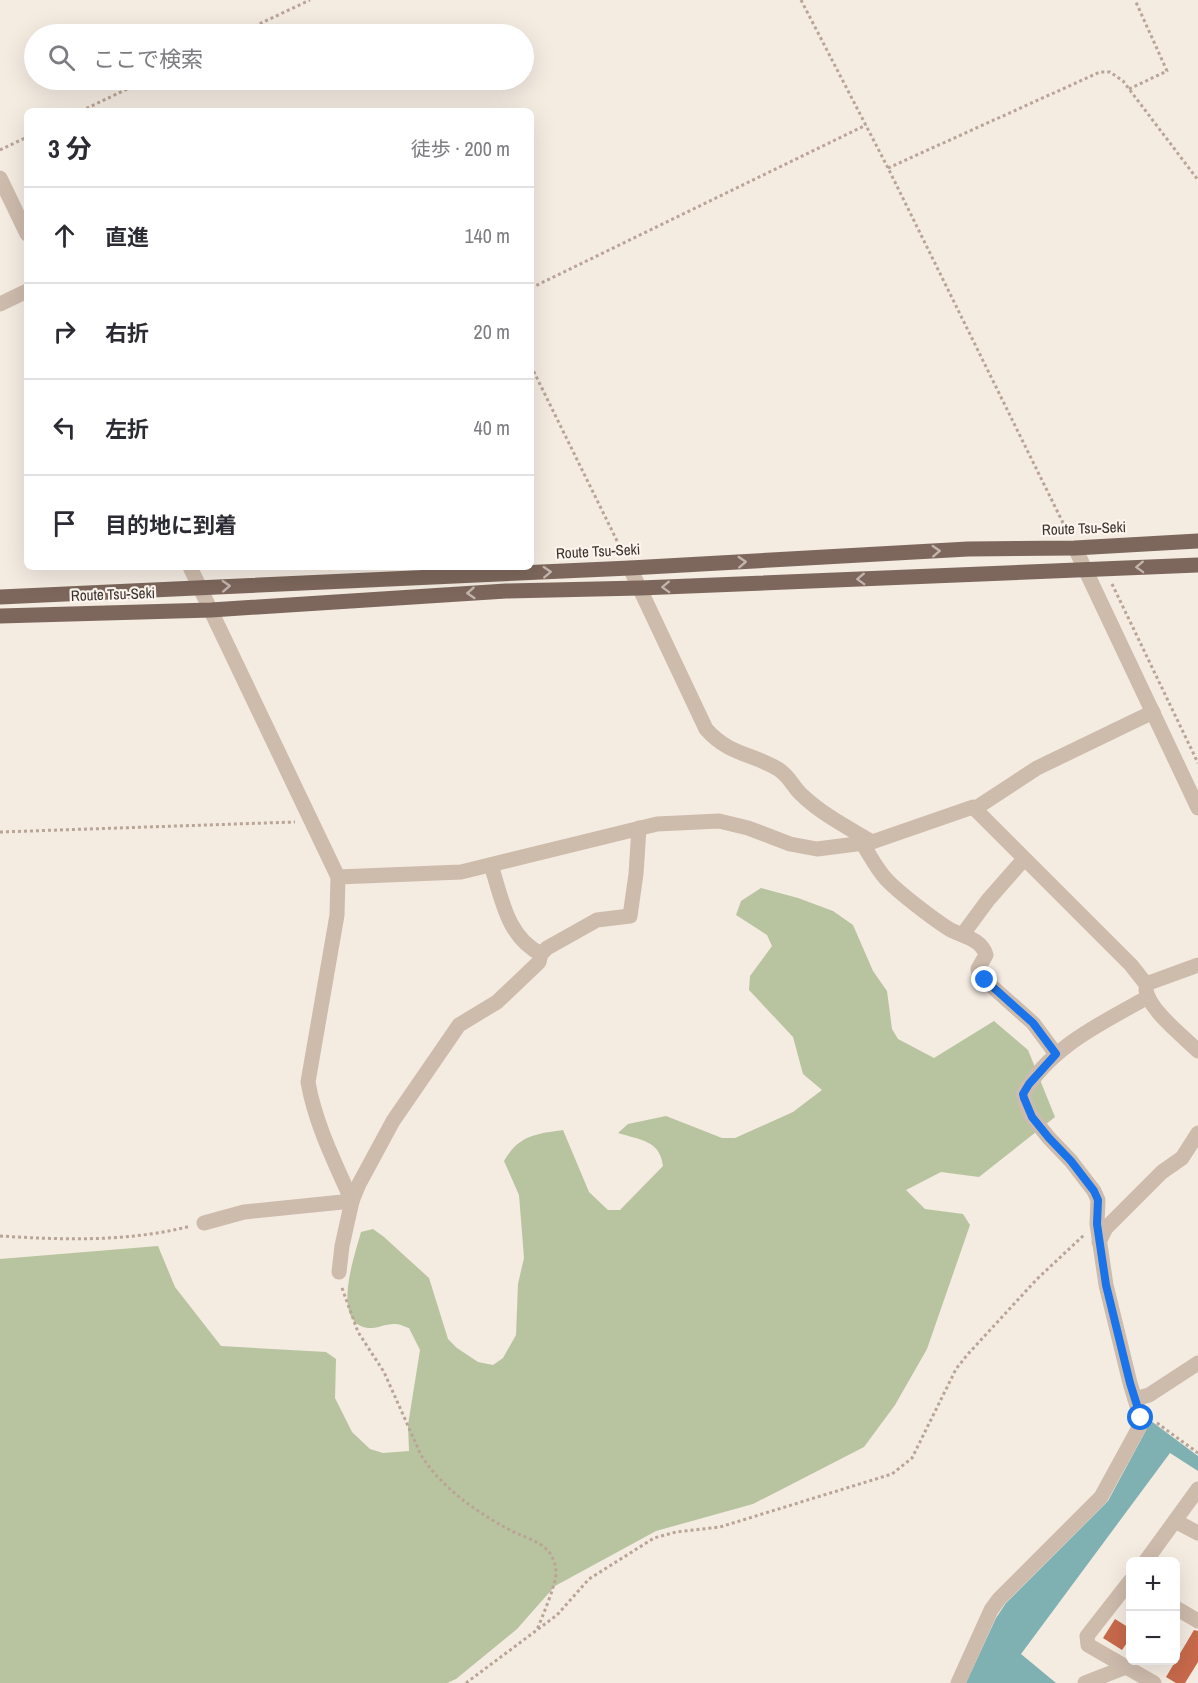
<!DOCTYPE html>
<html lang="ja">
<meta charset="utf-8">
<style>
body{margin:0;font-family:"Archivo Narrow","Noto Sans JP",sans-serif;background:#f7f7f7;color:#2b2b33}
.controls{position:absolute;right:18px;bottom:18px;display:grid;overflow:hidden;border-radius:9px;box-shadow:0 6px 24px #0002}
.controls button{width:54px;height:54px;display:grid;place-items:center;padding:0;border:0;border-bottom:2px solid #e1e1e2;background:#fff;color:#2b2b33;font:30px sans-serif}
.stop{position:absolute;width:18px;height:18px;margin:-14px;border:4px solid #1a73e8;border-radius:50%;background:#fff}
.stop.end{background:#1a73e8;border-color:#fff;box-shadow:0 2px 6px #0008}
.list{margin:0;padding:0;list-style:none}
h2{display:flex;justify-content:space-between;align-items:center;height:78px;margin:0;padding:0 24px;font-size:26px}
h2 small{font-size:20px;font-weight:400;color:#7c7c81}
.list li{display:grid;grid-template-columns:39px 1fr auto;gap:18px;align-items:center;box-sizing:border-box;height:96px;padding:0 24px;border-top:2px solid #e1e1e2}
.list b{display:block;font-size:22px;white-space:nowrap}
.list em{font-size:20px;font-style:normal;color:#7c7c81}
.icon{flex:none;width:33px;height:33px;fill:none;stroke:currentColor;stroke-width:2;stroke-linecap:round;stroke-linejoin:round}
.map{position:relative;flex:none;width:1198px;height:1683px;overflow:hidden}
.search{position:absolute;background:#fff;box-shadow:0 6px 24px #0002;left:24px;top:24px;width:510px;height:66px;display:flex;align-items:center;gap:15px;box-sizing:border-box;padding:0 21px;border-radius:33px;color:#7c7c81;font-size:22px}
.panel{position:absolute;background:#fff;box-shadow:0 6px 24px #0002;left:24px;top:108px;width:510px;height:462px;border-radius:9px}
.map>svg:first-child{display:block}
.green{fill:#b8c4a0}
.water{fill:#7fb0b2}
.building{fill:#c8694b}
.lines{fill:none;stroke-linecap:round;stroke-linejoin:round}
.path{stroke:#b9a596;stroke-width:3;stroke-dasharray:3 3;stroke-linecap:butt}
.minor{stroke:#cdbbac;stroke-width:15}
.major{stroke:#7d675c;stroke-width:15}
.oneway{stroke:#c2b5ac}
.route{stroke:#1a73e8;stroke-width:8}
.labels{text-anchor:middle;dominant-baseline:central;stroke-width:4.5;stroke-linejoin:round;paint-order:stroke}
.street-label{font-size:15px;fill:#3b302b;stroke:#fbf5ee}
</style>
<div class="map">
<svg width="1198" height="1683" viewBox="0 0 1198 1683">
<rect width="100%" height="100%" fill="#f4ebe1"/>
<path class="green" d="M761,888L798,898L833,911L853,925L873,971L887,991L892,1029L898,1039L934,1058L994,1021L1028,1050L1055,1117L979,1177L941,1172L906,1190L925,1209L963,1214L970,1225L927,1349L895,1405L864,1447L753,1504L656,1531L555,1586L517,1629L456,1679L447,1683H0V1259L158,1246L175,1287L221,1346L326,1352L336,1359L335,1398L352,1432L370,1449L383,1453L409,1451L408,1425L420,1350L409,1328C405,1327 400,1324 396,1324C386,1323 377,1329 368,1328C330,1323 355,1255 361,1232L373,1229L384,1237L429,1278L448,1339L457,1348L478,1362L493,1365L503,1358L516,1335L518,1284L524,1258L519,1195L504,1161C519,1135 536,1134 563,1130L589,1192L608,1210H620L663,1166C660,1140 640,1140 618,1133L628,1124L666,1116L722,1138H735L793,1112L822,1090L803,1074L793,1037L749,990L750,976L772,946L767,935L736,915L741,901Z"/>
<path class="water" d="M1151,1421L1198,1456V1471L1170,1453L1021,1654L1056,1683H966L996,1618L1006,1603L1108,1501Z"/>
<g class="building">
<path d="M1115,1619L1131,1629V1637L1122,1650L1103,1638Z"/>
<path d="M1194,1630L1198,1631V1662L1185,1683H1176L1166,1677Z"/>
</g>
<g class="lines">
<g class="path">
<path d="M801,0L888,168L1068,533"/>
<path d="M238,34L310,0"/>
<path d="M1129,89L1167,71L1135,0"/>
<path d="M81,111L146,80"/>
<path d="M0,150L27,137"/>
<path d="M888,168L1100,72H1110L1123,81L1198,180"/>
<path d="M531,288L866,125"/>
<path d="M531,366L623,553"/>
<path d="M1112,584L1198,763"/>
<path d="M0,832L295,822"/>
<path d="M0,1236C65,1240 128,1242 191,1226"/>
<path d="M342,1288L358,1332L384,1372L421,1455C441,1487 475,1511 508,1529C520,1536 535,1539 545,1548C552,1553 556,1564 556,1573C556,1585 542,1617 537,1630"/>
<path d="M1157,1423L1198,1453"/>
<path d="M466,1683L557,1615L589,1579L654,1538L676,1532L720,1527L892,1474L912,1458L956,1369L968,1354L1037,1279L1084,1235"/>
</g>
<g class="minor">
<path d="M0,178L27,234"/>
<path d="M0,304L27,291"/>
<path d="M1075,548L1198,808"/>
<path d="M190,567L338,877L337,915L308,1082C315,1123 335,1163 352,1201"/>
<path d="M630,568L706,729C729,755 751,753 778,769C790,776 793,788 803,796C823,815 849,828 872,842"/>
<path d="M976,808L1037,768L1153,712"/>
<path d="M862,843C870,855 876,868 886,879C899,893 932,918 949,929C961,936 981,938 986,955L978,969L979,975L1033,1023L1056,1054"/>
<path d="M491,865C502,899 507,937 541,954"/>
<path d="M338,877L461,872L657,824L719,821L748,828L790,844L817,849L872,842L973,807L1131,965L1146,984L1198,965"/>
<path d="M963,934L988,900L1024,859"/>
<path d="M1146,990C1149,1010 1184,1037 1198,1051"/>
<path d="M204,1223L244,1212L352,1201"/>
<path d="M1099,1242L1106,1228L1162,1172L1182,1158L1198,1133"/>
<path d="M339,1272L342,1246L352,1201L359,1184L393,1121L459,1025L497,1002L539,962L541,954L547,948L597,920L630,916L636,874L639,828"/>
<path d="M1135,1399L1149,1395L1198,1363"/>
<path d="M1175,1521L1198,1533"/>
<path d="M1145,1562L1198,1489"/>
<path d="M1130,1581L1087,1636L1088,1645L1154,1683"/>
<path d="M1176,1608L1198,1621"/>
<path d="M958,1683L991,1610L999,1599L1101,1497L1142,1422L1130,1383L1106,1285L1097,1224L1098,1200L1094,1191L1071,1161L1049,1138L1032,1117L1027,1108L1023,1094C1051,1046 1102,1023 1148,997"/>
<path d="M1085,1683L1126,1667"/>
</g>
<g class="major">
<path d="M0,597L630,568L968,549L1075,548L1198,541"/>
<path d="M0,616L211,610L506,591L640,588L1198,565"/>
</g>
</g>
<defs><path id="oneway-chevron" d="M-2-3.5L2.5 0L-2 3.5" fill="none" stroke-width="1.6" stroke-linecap="round" stroke-linejoin="round" transform="scale(1.5)"/></defs>
<g class="oneway">
<use href="#oneway-chevron" transform="translate(936 551) rotate(-3)"/>
<use href="#oneway-chevron" transform="translate(742 562) rotate(-3)"/>
<use href="#oneway-chevron" transform="translate(1140 567) rotate(178)"/>
<use href="#oneway-chevron" transform="translate(547 572) rotate(-3)"/>
<use href="#oneway-chevron" transform="translate(861 579) rotate(178)"/>
<use href="#oneway-chevron" transform="translate(226 586) rotate(-3)"/>
<use href="#oneway-chevron" transform="translate(666 587) rotate(178)"/>
<use href="#oneway-chevron" transform="translate(471 593) rotate(176)"/>
</g>
<g class="lines">
<path class="route" d="M985,980L1033,1023L1056,1054L1029,1084L1023,1094L1024,1098L1032,1117L1049,1138L1071,1161L1094,1191L1098,1200L1097,1224L1106,1285L1130,1383L1141,1418"/>
</g>
<g class="labels">
<g class="street-label">
<text transform="translate(1084 528) rotate(-2)">Route Tsu-Seki</text>
<text transform="translate(598 551) rotate(-3)">Route Tsu-Seki</text>
<text transform="translate(113 594) rotate(-2)">Route Tsu-Seki</text>
</g>
</g>
</svg>
<div class="controls">
<button>+</button>
<button>−</button>
</div>
<div class="stop" style="left:1141px;top:1418px"></div>
<div class="stop end" style="left:985px;top:980px"></div>
<div class="search"><svg class="icon" aria-label="search" viewBox="0 0 24 24"><circle cx="10" cy="10" r="6"/><path d="M15 15l6 6"/></svg>ここで検索</div>
<section class="panel">
<h2>3 分<small>徒歩 · 200 m</small></h2>
<ul class="list">
<li><svg class="icon" aria-label="ahead" viewBox="0 0 24 24"><path d="M12 20V5M6 11l6-6 6 6"/></svg><div><b>直進</b></div><em>140 m</em></li>
<li><svg class="icon" aria-label="right" viewBox="0 0 24 24"><path d="M7 20v-9h11M14 6l5 5-5 5"/></svg><div><b>右折</b></div><em>20 m</em></li>
<li><svg class="icon" aria-label="left" viewBox="0 0 24 24"><path d="M17 20v-9H6M10 6l-5 5 5 5"/></svg><div><b>左折</b></div><em>40 m</em></li>
<li><svg class="icon" aria-label="arrive" viewBox="0 0 24 24"><path d="M6 21V4h12l-3 4 3 4H6"/></svg><div><b>目的地に到着</b></div></li>
</ul>
</section>
</div>
